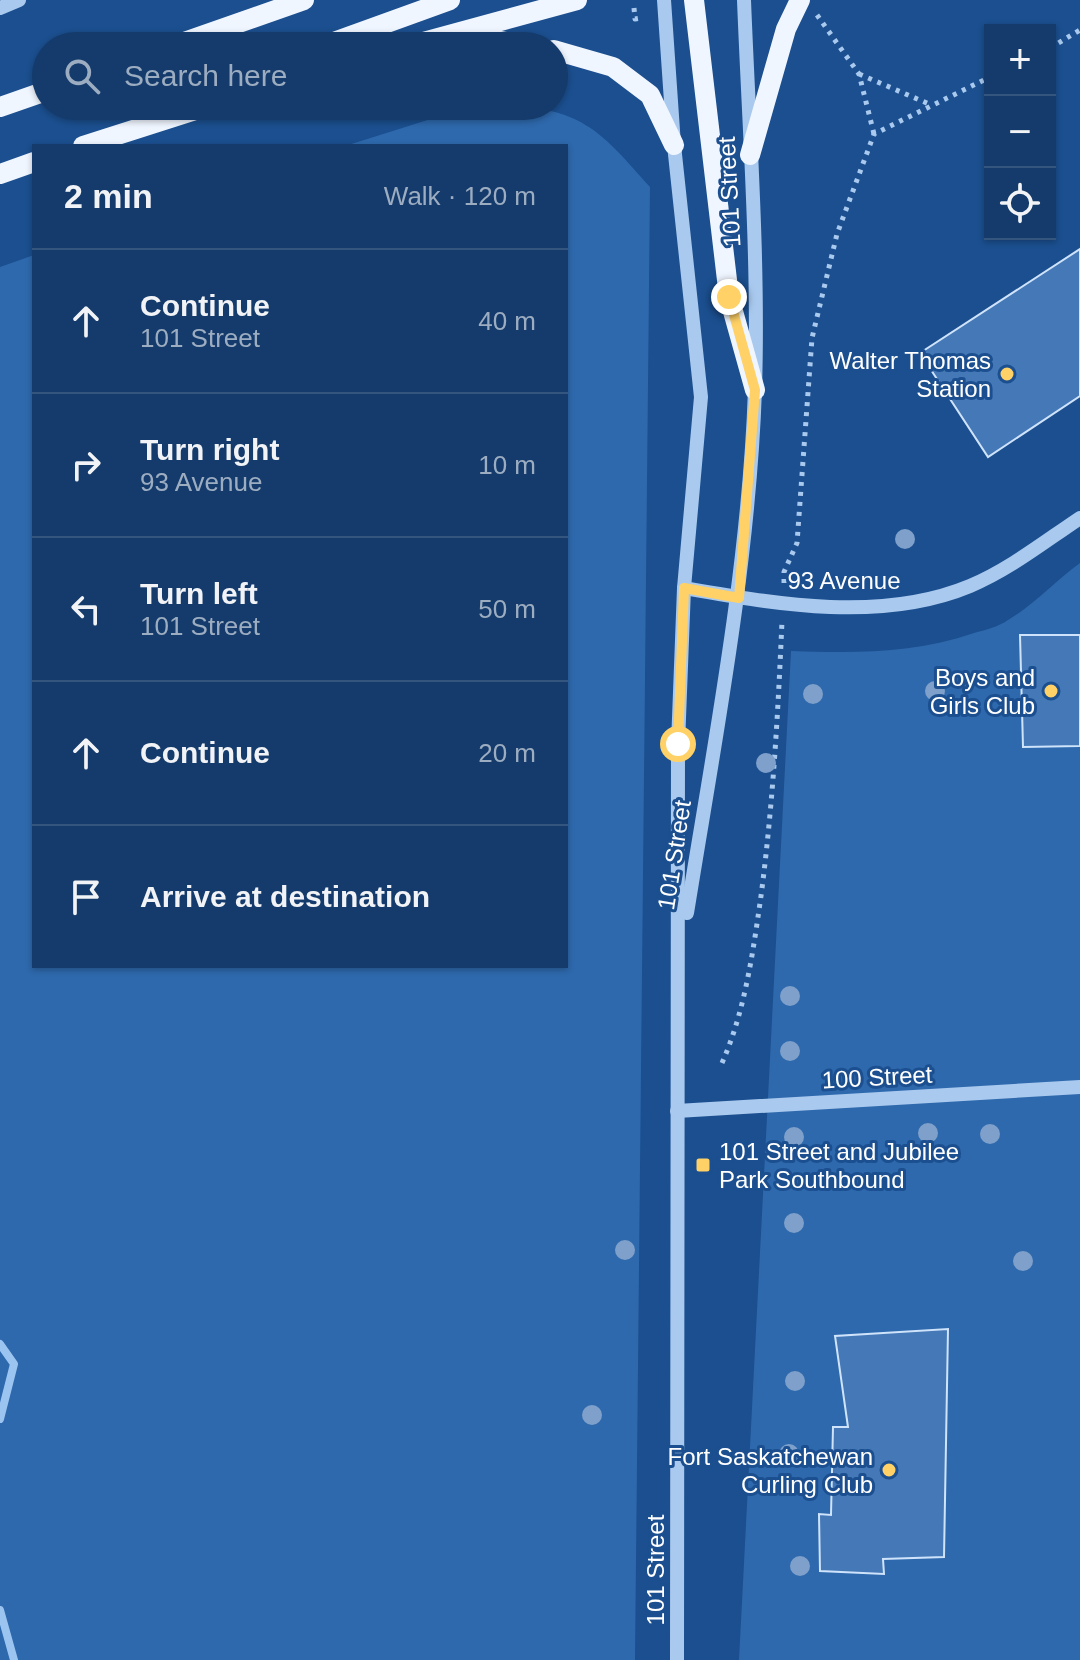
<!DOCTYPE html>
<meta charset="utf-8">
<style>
body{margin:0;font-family:Helvetica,sans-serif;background:#214673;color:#f1f3f6}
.controls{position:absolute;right:24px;top:24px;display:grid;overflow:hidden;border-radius:0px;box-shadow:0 2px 6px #0004}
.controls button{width:72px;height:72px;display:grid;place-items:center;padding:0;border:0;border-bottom:2px solid #33557e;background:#143b6b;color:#f1f3f6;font:40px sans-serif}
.stop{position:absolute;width:24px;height:24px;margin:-18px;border:6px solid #ffd166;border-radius:50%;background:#fff}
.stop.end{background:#ffd166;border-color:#fff;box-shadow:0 2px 8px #0008}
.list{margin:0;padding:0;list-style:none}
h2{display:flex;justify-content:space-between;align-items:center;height:104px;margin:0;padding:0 32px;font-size:34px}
h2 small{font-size:26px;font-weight:400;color:#9dadc1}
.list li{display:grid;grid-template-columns:52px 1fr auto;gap:24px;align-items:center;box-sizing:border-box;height:144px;padding:0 32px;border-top:2px solid #33557e}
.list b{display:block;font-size:30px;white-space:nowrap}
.list p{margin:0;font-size:26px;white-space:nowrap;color:#9dadc1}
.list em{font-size:26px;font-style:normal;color:#9dadc1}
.icon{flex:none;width:44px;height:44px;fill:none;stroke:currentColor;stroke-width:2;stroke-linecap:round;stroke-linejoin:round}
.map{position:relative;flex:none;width:1080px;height:1660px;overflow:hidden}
.search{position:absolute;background:#143b6b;box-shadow:0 2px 6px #0004;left:32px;top:32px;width:536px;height:88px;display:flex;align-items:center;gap:20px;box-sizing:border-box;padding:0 28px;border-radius:44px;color:#9dadc1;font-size:30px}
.panel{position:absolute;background:#143b6b;box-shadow:0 2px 6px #0004;left:32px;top:144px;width:536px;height:824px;border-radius:0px}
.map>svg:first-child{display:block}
.green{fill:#2e69ad}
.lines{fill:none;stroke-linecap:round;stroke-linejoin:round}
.stream{stroke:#9cc4f0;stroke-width:8}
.building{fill:#4478b7;stroke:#cfe3fa;stroke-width:2}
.path{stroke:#a9c9ee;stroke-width:5;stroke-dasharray:4 6;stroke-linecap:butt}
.minor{stroke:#a9c9ee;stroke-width:14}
.major{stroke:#f0f6ff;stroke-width:20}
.tree{fill:#7ea0ca}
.route{stroke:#ffd166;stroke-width:10}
.poi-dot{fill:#ffd166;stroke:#1b4f8f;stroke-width:3}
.labels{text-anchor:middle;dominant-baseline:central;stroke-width:6;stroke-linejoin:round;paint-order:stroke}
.street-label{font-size:24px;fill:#fff;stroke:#1b4f8f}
.poi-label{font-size:24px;fill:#fff;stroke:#1b4f8f;text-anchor:end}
</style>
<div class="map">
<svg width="1080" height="1660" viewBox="0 0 1080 1660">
<rect width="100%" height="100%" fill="#1b4f8f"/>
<g class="green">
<path d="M506,106C583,108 602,133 650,187L635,1660H0V267L34,255V966H566V146H345L453,112Z"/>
<path d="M1080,563V1660H739L791,651C855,653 913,654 974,633C985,630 998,627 1008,620C1035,604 1055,581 1080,563Z"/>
</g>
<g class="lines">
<g class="stream">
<path d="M0,1344L14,1364L0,1419"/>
<path d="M0,1610L14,1660"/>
</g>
</g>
<g class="building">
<path d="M1080,249V396L988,457L920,353Z"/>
<path d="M1020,635H1080V746L1023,747Z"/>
<path d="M948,1329L944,1557L883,1559L884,1574L820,1571L819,1514L831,1515L833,1427H848L835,1336Z"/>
</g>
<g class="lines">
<g class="path">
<path d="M634,8L635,19L641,18"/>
<path d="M817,15L859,74L874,134"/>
<path d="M1050,48L1080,30"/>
<path d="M859,74L929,104"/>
<path d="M784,583V572L797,543L812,338L837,234L874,134L990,77"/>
<path d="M722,1063C745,1011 753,952 761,896C773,804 778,713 782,621"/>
</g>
<g class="minor">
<path d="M664,0L674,145L701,397L684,588L678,744L677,1660"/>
<path d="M0,8L19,0"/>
<path d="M684,588C776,604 881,623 970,586C1010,569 1044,542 1080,518"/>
<path d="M687,913C715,739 749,565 755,389C759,259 749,129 744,0"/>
<path d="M677,1111L1080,1087"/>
</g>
<g class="major">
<path d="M694,0L729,297L755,390"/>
<path d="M460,34L530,46"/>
<path d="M173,46L304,0"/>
<path d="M323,46L450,0"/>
<path d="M409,46L577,0"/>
<path d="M554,50L613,67L650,95L674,145"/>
<path d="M0,107L46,91"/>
<path d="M83,146L208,106"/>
<path d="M750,155L786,29L800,0"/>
<path d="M0,174L34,162"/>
</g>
</g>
<g class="tree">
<circle cx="905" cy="539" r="10"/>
<circle cx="935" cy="691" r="10"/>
<circle cx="813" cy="694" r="10"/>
<circle cx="766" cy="763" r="10"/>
<circle cx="790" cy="996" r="10"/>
<circle cx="790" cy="1051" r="10"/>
<circle cx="928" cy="1133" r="10"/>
<circle cx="990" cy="1134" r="10"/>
<circle cx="794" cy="1137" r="10"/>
<circle cx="794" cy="1223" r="10"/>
<circle cx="625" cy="1250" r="10"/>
<circle cx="1023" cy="1261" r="10"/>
<circle cx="795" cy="1381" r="10"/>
<circle cx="592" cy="1415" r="10"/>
<circle cx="789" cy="1454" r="10"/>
<circle cx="800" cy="1566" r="10"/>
</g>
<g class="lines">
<path class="route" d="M678,744L684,588L739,598L755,390L729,297"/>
</g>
<g class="poi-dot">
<circle cx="1007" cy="374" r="8"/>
<circle cx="1051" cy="691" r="8"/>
<rect x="695" y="1157" width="16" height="16" rx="4"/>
<circle cx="889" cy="1470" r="8"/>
</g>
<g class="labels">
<g class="street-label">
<text transform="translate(729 192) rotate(-93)">101 Street</text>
<text x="844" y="580">93 Avenue</text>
<text transform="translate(674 855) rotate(-81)">101 Street</text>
<text transform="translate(877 1077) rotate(-3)">100 Street</text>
<text transform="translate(655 1570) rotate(-90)">101 Street</text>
</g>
<g class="poi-label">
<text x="991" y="360">Walter Thomas<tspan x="991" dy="28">Station</tspan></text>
<text x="1035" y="677">Boys and<tspan x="1035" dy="28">Girls Club</tspan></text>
<text x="719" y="1151" text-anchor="start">101 Street and Jubilee<tspan x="719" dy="28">Park Southbound</tspan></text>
<text x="873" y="1456">Fort Saskatchewan<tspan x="873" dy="28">Curling Club</tspan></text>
</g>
</g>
</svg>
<div class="controls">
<button>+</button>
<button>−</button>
<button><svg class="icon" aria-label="locate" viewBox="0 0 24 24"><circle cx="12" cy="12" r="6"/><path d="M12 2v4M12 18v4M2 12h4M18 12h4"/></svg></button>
</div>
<div class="stop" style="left:678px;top:744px"></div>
<div class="stop end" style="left:729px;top:297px"></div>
<div class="search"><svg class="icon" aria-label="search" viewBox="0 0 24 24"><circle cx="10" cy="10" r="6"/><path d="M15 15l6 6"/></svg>Search here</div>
<section class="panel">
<h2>2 min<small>Walk · 120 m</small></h2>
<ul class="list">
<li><svg class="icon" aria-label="ahead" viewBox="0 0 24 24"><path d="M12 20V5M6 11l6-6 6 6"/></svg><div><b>Continue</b><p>101 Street</p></div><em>40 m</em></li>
<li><svg class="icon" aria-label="right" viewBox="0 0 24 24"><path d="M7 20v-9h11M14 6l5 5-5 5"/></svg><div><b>Turn right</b><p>93 Avenue</p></div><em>10 m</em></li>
<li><svg class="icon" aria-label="left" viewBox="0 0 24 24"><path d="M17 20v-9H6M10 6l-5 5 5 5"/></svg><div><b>Turn left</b><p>101 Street</p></div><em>50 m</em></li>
<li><svg class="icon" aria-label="ahead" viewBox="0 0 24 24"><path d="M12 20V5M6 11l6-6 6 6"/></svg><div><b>Continue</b></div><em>20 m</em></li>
<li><svg class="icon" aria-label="arrive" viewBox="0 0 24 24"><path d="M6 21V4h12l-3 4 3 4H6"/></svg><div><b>Arrive at destination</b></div></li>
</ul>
</section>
</div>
